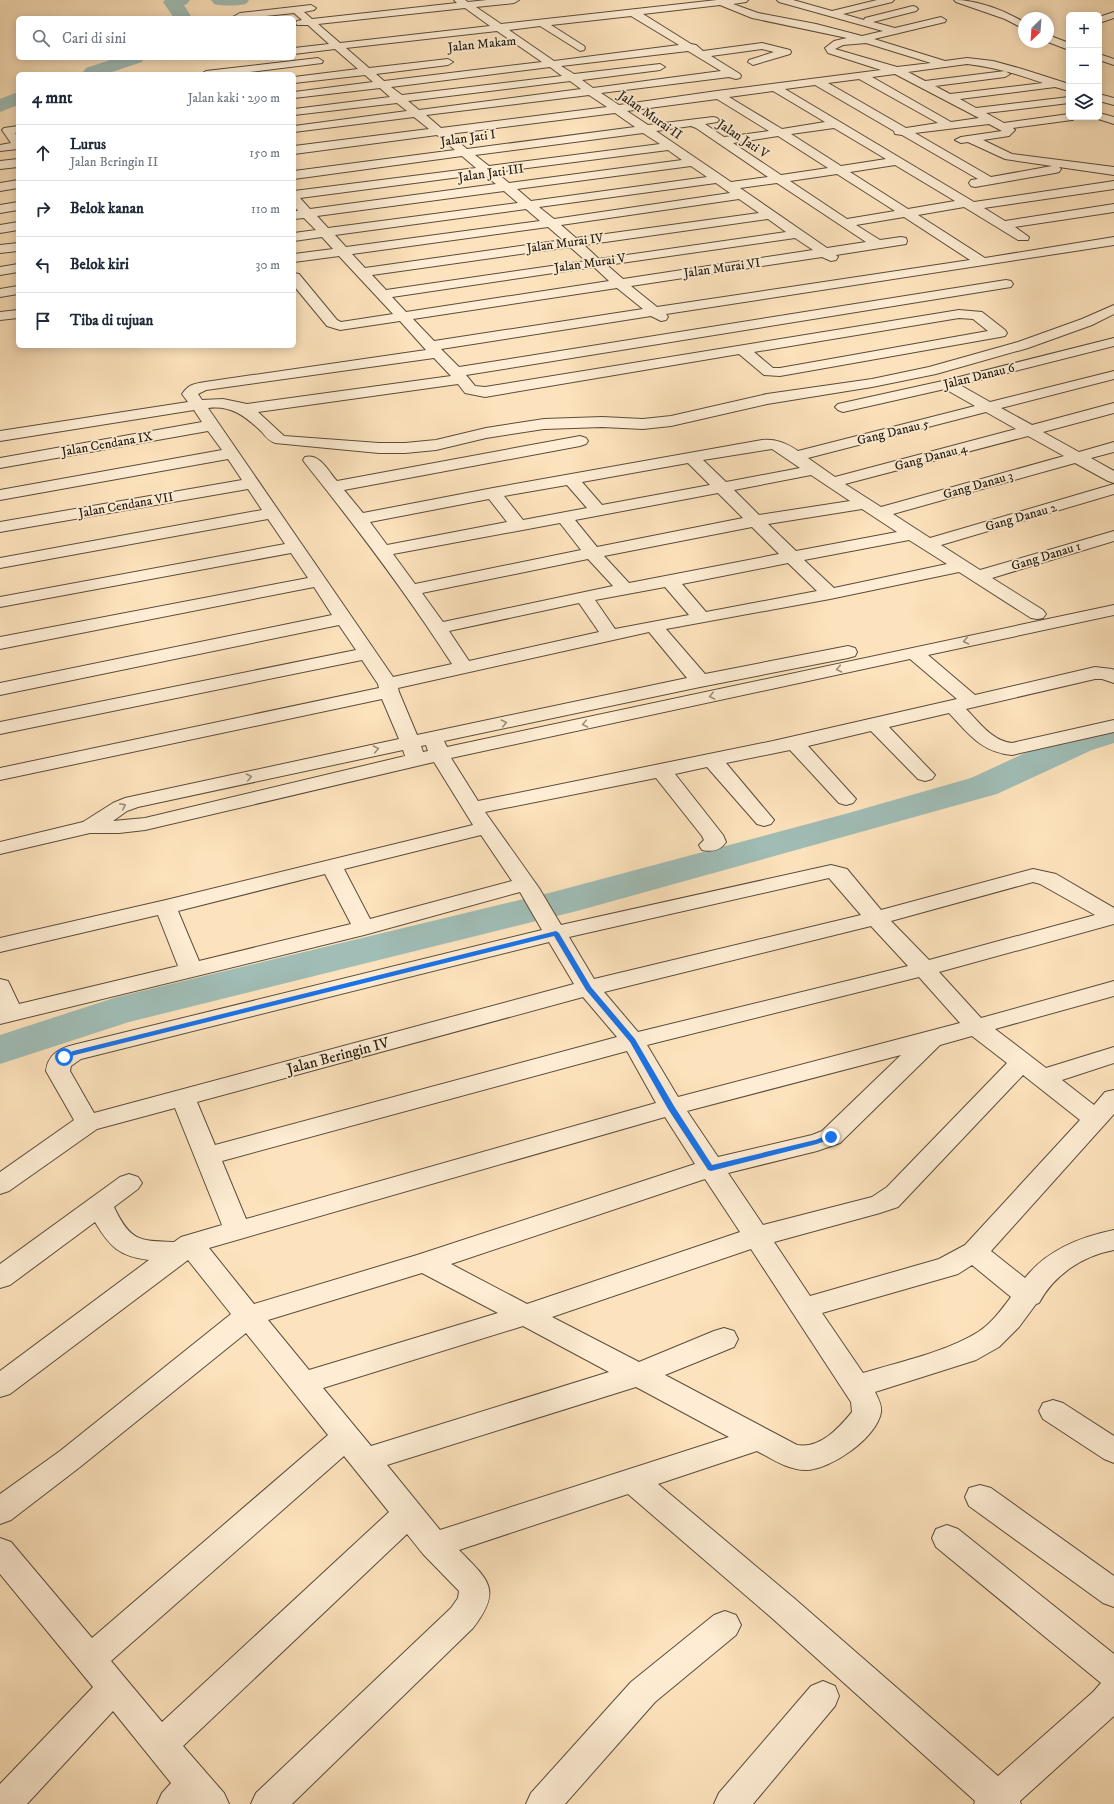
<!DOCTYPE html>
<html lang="id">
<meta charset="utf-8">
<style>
:root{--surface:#fff;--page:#f6f6f7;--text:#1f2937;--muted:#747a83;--line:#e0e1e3}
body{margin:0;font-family:"IM FELL DW Pica",serif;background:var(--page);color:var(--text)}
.controls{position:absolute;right:12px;top:12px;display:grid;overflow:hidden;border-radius:6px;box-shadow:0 2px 10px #0003}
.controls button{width:36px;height:36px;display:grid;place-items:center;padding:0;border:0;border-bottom:1px solid var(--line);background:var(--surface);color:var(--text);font:20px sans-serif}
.compass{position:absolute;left:1018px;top:12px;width:36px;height:36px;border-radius:50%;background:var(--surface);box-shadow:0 2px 10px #0003;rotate:205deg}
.stop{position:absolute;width:12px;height:12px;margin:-9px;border:3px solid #1a73e8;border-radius:50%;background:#fff}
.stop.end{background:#1a73e8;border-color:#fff;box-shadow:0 1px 4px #0008}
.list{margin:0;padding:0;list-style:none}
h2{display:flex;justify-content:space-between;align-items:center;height:52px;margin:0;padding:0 16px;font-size:17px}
h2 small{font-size:13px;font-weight:400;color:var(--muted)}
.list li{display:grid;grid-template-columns:26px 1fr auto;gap:12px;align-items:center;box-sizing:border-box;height:56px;padding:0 16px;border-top:1px solid var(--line)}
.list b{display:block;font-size:15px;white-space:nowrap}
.list p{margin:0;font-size:13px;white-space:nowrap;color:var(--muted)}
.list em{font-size:13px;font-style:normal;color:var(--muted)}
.icon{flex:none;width:22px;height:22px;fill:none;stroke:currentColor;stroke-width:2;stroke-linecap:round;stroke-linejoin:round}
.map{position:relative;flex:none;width:1114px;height:1804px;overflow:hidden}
.search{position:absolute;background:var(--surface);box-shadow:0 2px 10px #0003;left:16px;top:16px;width:280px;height:44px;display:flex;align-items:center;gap:10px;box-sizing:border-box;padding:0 14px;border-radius:6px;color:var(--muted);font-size:15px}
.panel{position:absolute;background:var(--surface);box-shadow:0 2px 10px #0003;left:16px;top:72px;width:280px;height:276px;border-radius:6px}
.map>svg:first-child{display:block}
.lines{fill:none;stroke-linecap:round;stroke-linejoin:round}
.river{fill:#a0bdb6;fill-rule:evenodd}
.minor-casing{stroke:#5a4d3b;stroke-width:2}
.minor{fill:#feedd4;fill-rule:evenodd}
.oneway{stroke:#9b8e7c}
.route{fill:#1a73e8}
.labels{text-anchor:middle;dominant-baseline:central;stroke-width:3.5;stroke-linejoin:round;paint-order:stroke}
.far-street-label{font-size:13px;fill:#231b10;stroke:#feedd4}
.street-label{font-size:15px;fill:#231b10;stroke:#feedd4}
</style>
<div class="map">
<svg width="1114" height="1804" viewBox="0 0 1114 1804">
<rect width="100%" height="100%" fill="#fde3bd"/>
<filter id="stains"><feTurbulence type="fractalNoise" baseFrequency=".005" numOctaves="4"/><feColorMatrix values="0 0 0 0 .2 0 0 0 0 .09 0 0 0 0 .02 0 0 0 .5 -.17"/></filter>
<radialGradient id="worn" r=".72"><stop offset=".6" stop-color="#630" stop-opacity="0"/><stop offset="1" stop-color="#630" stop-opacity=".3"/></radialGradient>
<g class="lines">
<g class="river">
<path d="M 165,0 L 190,0 L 187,4 L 184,5 L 192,18 L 174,18 L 163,2 Z"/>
<path d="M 211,0 L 249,0 L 246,4 C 236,6 224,6 214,4 Z"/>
<path d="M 116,58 L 144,58 L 142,62 L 106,74 L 85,74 L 83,72 L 86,68 Z"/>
<path d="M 18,92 L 18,105 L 0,112 L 0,99 Z"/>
<path d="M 1114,720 L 1114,743 L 1092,750 L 997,794 L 577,911 L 129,1022 L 0,1064 L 0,1035 L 117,997 L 553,892 L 845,814 L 971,778 L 1066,734 Z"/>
</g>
<g class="minor-casing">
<g id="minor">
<path d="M 454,0 L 465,0 L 468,2 L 487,0 L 519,0 L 514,3 L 476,7 L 501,24 L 717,0 L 748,0 L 746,2 L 733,4 L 758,13 L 816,24 L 862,36 L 883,31 L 779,2 L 777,0 L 793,0 L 832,11 L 877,0 L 894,0 L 892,2 L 843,14 L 864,20 L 865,18 L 913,6 L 916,7 L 918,9 L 916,11 L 873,22 L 895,28 L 941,17 L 946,20 L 945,22 L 874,39 L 945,61 L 967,58 L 993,61 L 1022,69 L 1069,84 L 1069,91 L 1055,87 L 960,99 L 976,108 L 1069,97 L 1069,103 L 986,113 L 1004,123 L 1069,114 L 1069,117 L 1078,117 L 1072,120 L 1013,128 L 1015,130 L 1009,136 L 983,140 L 1012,154 L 1114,167 L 1114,175 L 1059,167 L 1061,169 L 1059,172 L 1055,173 L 975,187 L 971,186 L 969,183 L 971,180 L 978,179 L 902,135 L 895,134 L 894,131 L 815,85 L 785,89 L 974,202 L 1114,181 L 1114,189 L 984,208 L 1005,221 L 1114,204 L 1114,212 L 1015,227 L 1029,237 L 1028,240 L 1018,240 L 964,207 L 918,215 L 985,258 L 1114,237 L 1114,245 L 666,314 L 668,317 L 666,320 L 661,321 L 651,316 L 441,349 L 459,367 L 1006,280 L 1011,281 L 1013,284 L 1011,287 L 466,375 L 475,386 L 485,387 L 959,310 L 982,312 L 1005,330 L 1007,333 L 1005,336 L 1000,337 L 780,376 L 764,375 L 739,354 L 485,397 L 465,393 L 458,384 L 258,412 L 284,436 L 379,443 L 405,443 L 436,440 L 486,428 L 544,419 L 602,417 L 643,419 L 671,416 L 767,394 L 872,379 L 929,367 L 1018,342 L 1082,319 L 1114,305 L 1114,314 L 1092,325 L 1028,348 L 936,374 L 872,387 L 767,404 L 671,426 L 643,429 L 602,427 L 544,429 L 486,438 L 436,450 L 405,453 L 379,453 L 275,443 C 269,441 265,436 261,431 C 245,416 231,405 208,408 L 393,677 L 452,664 C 407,594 357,528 305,463 L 303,460 L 305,457 C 320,453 328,471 337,481 L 580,436 L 586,438 L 588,441 L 586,444 L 580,446 L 344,490 L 363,513 L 493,488 L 762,440 C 777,439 786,443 798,451 L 975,406 L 945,389 L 843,412 L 838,410 L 835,407 L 838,404 L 947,380 L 1114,338 L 1114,346 L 960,385 L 990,402 L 1114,371 L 1114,379 L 1001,408 L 1032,425 L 1114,403 L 1114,413 L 1043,432 L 1079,452 L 1114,442 L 1114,452 L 1091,458 L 1114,471 L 1114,483 L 1108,481 L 1075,463 L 893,514 L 930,538 L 1114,484 L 1114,494 L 941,545 L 980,570 L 1114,531 L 1114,541 L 992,578 L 1043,610 L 1046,614 L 1043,618 L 1037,619 L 1031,618 L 959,572 L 830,599 L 666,629 L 705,674 L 848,646 L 855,648 L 857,652 L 855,656 L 848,658 L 700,687 L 444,741 L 447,747 L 1114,605 L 1114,615 L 928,655 L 975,695 L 1095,667 L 1112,669 L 1114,670 L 1114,683 L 1102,679 L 1095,679 L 966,709 C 979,722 992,741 1012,743 L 1114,720 L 1114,732 L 1012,755 C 981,752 969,734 949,713 L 889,727 L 935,775 L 932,779 L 925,781 L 918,779 L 871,731 L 808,746 L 856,799 L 853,803 L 846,805 L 839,803 L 790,750 L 726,763 L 774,820 L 771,824 L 764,826 L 757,824 L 707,767 L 675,774 L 723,835 L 726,842 C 720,851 712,852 702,850 L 699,845 L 704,840 L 702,836 L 656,778 L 485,812 L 539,888 L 561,925 L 831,865 L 847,869 L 881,910 L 1033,869 L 1056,874 L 1114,908 L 1114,924 L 939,972 L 981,1018 L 1114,981 L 1114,996 L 995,1029 L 1046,1068 L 1114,1047 L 1114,1063 L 1062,1080 L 1094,1105 L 1105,1092 L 1114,1090 L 1114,1114 L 991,1251 L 1025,1278 C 1047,1250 1080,1237 1114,1230 L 1114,1250 C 1082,1256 1054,1275 1039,1303 L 1036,1304 L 1019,1327 L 999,1347 L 976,1360 L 875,1392 C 878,1398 882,1405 881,1412 C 877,1438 830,1470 806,1470 C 788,1470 772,1459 757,1451 L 658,1484 L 795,1599 L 998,1776 L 1093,1692 L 1101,1683 L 936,1547 L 932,1538 L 936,1529 L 947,1525 L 958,1529 L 1114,1654 L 1114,1716 L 1020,1801 L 1021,1804 L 974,1804 L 975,1801 L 773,1619 L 628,1494 L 459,1550 C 488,1580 503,1589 473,1628 L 292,1804 L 251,1804 L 256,1793 L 451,1608 L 458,1598 L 459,1591 L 423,1554 L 407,1534 L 183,1746 L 224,1793 L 229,1804 L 157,1804 L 162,1793 L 171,1783 L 113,1711 L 27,1804 L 0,1804 L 0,1784 L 93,1687 L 0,1574 L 0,1538 L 11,1542 L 92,1638 L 328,1435 L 246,1333 L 80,1467 L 11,1520 L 0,1524 L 0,1494 L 60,1451 L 231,1314 L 188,1260 L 10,1394 L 0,1397 L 0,1371 L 149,1260 C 119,1256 110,1247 95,1222 L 10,1285 L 0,1288 L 0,1264 L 120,1177 L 129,1174 L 138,1177 L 142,1183 L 138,1189 L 114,1207 C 130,1241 139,1241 174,1242 L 181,1237 L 222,1225 L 175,1108 L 97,1129 L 9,1191 L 0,1194 L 0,1172 L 74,1120 L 46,1071 C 48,1055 58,1049 73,1045 L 542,930 L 520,892 L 364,935 L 0,1024 L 0,979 L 8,981 L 19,1004 L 178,966 L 158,915 L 0,952 L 0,938 L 166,900 L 473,825 L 434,762 L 145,830 L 119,833 L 90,833 L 0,854 L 0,842 L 83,822 L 113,803 L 125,798 L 399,739 L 382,699 L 0,780 L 0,768 L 379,688 L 378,684 L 362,660 L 0,734 L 0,722 L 356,650 L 339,625 L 0,695 L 0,683 L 332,615 L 314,587 L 0,649 L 0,637 L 308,578 L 291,553 L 0,607 L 0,597 L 285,544 L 268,519 L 0,568 L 0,558 L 262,510 L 248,489 L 0,532 L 0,522 L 242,480 L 228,459 L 0,500 L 0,490 L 222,450 L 208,431 L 0,468 L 0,458 L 202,422 L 194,410 L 0,441 L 0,431 L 188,402 L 182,394 C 189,384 194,384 205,382 L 426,350 L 400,321 L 340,330 L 327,326 L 294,286 L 294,273 L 299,274 L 337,320 L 341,322 L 393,314 L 339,256 L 294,262 L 294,254 L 333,249 L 322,237 L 294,241 L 294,233 L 316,230 L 304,218 L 294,219 L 294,211 L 298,211 L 294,206 L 294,191 L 476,168 L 462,156 L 294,179 L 294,171 L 455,150 L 437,135 L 294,154 L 294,146 L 429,129 L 414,117 L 294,132 L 294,126 L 407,111 L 397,103 L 294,115 L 294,109 L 390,97 L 380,88 L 294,98 L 294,92 L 373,82 L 365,75 L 294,83 L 294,77 L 358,69 L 335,49 L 294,54 L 294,48 L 329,44 L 308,25 L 297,25 L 296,23 L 297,21 L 302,20 L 294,13 L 248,18 L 231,18 L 240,13 L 311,5 L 316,8 L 314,10 L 304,12 L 312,19 L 457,3 ZM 720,5 L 752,18 L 847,38 L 834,41 L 825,48 L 828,53 L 881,70 L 717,91 L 619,105 L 601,93 L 729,77 L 736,79 L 740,78 L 741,76 L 740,74 L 711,56 L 762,49 L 774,52 L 749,60 L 748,62 L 753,65 L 790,54 L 791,52 L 790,50 L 762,43 L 703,51 L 696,45 L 691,44 L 643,14 ZM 465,8 L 490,26 L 340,43 L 318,24 ZM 631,16 L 679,45 L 554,61 L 509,30 L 540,26 L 580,51 L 584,50 L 585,48 L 584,46 L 551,25 ZM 497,31 L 542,62 L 384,81 L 376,74 L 448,65 L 453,62 L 448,59 L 369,68 L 346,48 ZM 866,43 L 931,63 L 897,67 L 835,49 L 843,45 ZM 688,51 L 721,71 L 593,88 L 582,80 L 660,70 L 665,67 L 660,64 L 574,74 L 561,66 ZM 967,64 C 993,67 1018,74 1043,83 L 950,94 L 935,86 L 1005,77 L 1010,74 L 1005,71 L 925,81 L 908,72 ZM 550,67 L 562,76 L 402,95 L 391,87 ZM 895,74 L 979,118 L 951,122 L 872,77 ZM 859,79 L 938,123 L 906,128 L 828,83 ZM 570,81 L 581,89 L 419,110 L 408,101 ZM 773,91 L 825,122 L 782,129 L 729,97 ZM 589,95 L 607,107 L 441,128 L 426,115 ZM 717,99 L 769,131 L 724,137 L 705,124 L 717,122 L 719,120 L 717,118 L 713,117 L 648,125 L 627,111 ZM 615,113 L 635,127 L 467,149 L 449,134 ZM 989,124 L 1002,131 L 961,137 L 955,140 L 961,143 L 968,142 L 1005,159 L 1052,166 L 991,177 L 915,133 ZM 691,126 L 696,128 L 768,177 L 731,182 L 656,131 ZM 834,128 L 886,159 L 841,166 L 791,134 ZM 643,133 L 660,144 L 489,166 L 475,155 ZM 778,136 L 828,168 L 781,175 L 733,143 ZM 668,150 L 682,160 L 509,183 L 496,172 ZM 895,165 L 955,201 L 908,209 L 850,172 ZM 691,166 L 707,177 L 531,201 L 517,189 ZM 483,174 L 496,184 L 310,209 L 300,198 ZM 837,174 L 895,211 L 847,219 L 790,181 ZM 716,183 L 730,193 L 554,219 L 539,207 ZM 777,183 L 866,242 L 827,248 L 740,188 ZM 504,191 L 518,203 L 328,228 L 317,216 ZM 739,199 L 759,213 L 576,238 L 561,225 ZM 526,209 L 540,221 L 346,247 L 335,235 ZM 904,217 L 970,260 L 657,307 L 631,286 L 822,257 L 831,261 L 836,260 L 838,257 L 836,255 L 906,244 L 907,241 L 906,238 L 901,237 L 880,240 L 856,225 ZM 768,219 L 786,232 L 599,259 L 584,245 ZM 548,227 L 563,240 L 365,268 L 352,254 ZM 795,238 L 813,250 L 623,279 L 607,265 ZM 570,247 L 586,261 L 386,290 L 372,275 ZM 594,267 L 609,281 L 406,312 L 392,297 ZM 617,288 L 643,309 L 434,341 L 413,319 ZM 959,318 L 973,319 L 988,331 L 780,368 L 773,368 L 754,352 ZM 434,358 L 451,376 L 247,404 L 223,399 L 202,400 L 198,394 L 206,390 ZM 986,412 L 1016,429 L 835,477 L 808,458 ZM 1028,436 L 1064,456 L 881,507 L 845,484 ZM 772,449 L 800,468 L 726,482 L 703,460 ZM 688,463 L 710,485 L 602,505 L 582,482 ZM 811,475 L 850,501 L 759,515 L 734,490 ZM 567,485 L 587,508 L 523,520 L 504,496 ZM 718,493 L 743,518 L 597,547 L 575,520 ZM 489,499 L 507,522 L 387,545 L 370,522 ZM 862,509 L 897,532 L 796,551 L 768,524 ZM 560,523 L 581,550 L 415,584 L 393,554 ZM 752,527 L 779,554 L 629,583 L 604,556 ZM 909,540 L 947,564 L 834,588 L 804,560 ZM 588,559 L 613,586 L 443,622 L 422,593 ZM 788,563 L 817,591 L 706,612 L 682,584 ZM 665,587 L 689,615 L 615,629 L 595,600 ZM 579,603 L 599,632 L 469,661 L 449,631 ZM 649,632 L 687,678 L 417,735 L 399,692 L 398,688 ZM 910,659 L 957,699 L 773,741 L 478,801 L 451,758 ZM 426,745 L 428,751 L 423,752 L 421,746 ZM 403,750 L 405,756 L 145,818 L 113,821 L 127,811 L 138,807 ZM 481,835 L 512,881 L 370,919 L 344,869 ZM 325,874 L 351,924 L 199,961 L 178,911 ZM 829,878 L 861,915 L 594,979 L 569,937 ZM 1033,882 L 1040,884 L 1095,915 L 929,960 L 891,921 ZM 871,926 L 908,966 L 638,1032 L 604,992 ZM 549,942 L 574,984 L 94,1113 L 70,1071 L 71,1066 L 81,1059 ZM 919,977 L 960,1023 L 678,1097 L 647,1045 ZM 583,997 L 617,1037 L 215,1145 L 197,1102 ZM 972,1036 L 1007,1063 L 887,1187 L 872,1197 L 763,1225 L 728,1173 L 817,1151 L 840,1143 L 940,1045 ZM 627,1051 L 656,1103 L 246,1219 L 222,1161 ZM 901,1055 L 822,1131 L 812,1135 L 718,1157 L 687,1111 ZM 1023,1075 L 1080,1120 L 965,1245 L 939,1259 L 810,1296 L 774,1242 L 880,1213 L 898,1207 ZM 665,1117 L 695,1164 L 417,1255 L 254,1304 L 209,1248 ZM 705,1179 L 740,1232 L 527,1304 L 451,1264 ZM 751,1249 L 851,1402 L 852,1412 C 839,1428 820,1449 797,1445 L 665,1375 L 734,1347 L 738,1339 L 734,1331 L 724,1328 L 714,1331 L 639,1362 L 552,1317 ZM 972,1265 L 1011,1297 C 1002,1309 991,1324 978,1332 C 946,1352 899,1362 863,1373 L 822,1313 L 958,1274 ZM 422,1273 L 498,1313 L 309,1370 L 268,1320 ZM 523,1326 L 609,1372 L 371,1446 L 323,1388 ZM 636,1387 L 729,1437 L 440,1530 L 387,1465 ZM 344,1456 L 389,1512 L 162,1722 L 111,1661 Z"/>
<path d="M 954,0 C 978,0 1003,10 1024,22 L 1024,29 L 1005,19 L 956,2 Z"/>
<path d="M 1114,12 L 1114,18 L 1099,23 L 1099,17 Z"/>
<path d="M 1048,35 L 1069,43 L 1069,50 L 1048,42 Z"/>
<path d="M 1099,54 L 1114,59 L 1114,65 L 1099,60 Z"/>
<path d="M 318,58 L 323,61 L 322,63 L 233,74 L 201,74 L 206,71 Z"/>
<path d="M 1099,94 L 1114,98 L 1114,105 L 1099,101 Z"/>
<path d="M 1099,113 L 1114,117 L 1114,124 L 1095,118 L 1094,117 L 1099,117 Z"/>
<path d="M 18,126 L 18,132 L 15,133 L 18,137 L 18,149 L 0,151 L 0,145 L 11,143 L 2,130 L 4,128 Z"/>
<path d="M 18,159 L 18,167 L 0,169 L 0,161 Z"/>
<path d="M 18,180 L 18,188 L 0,191 L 0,183 Z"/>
<path d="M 18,202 L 18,210 L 0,213 L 0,205 Z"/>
<path d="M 18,222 L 18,230 L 0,233 L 0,225 Z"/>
<path d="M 18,243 L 18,251 L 0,253 L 0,245 Z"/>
<path d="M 18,264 L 18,272 L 0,275 L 0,267 Z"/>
<path d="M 18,286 L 18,294 L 0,297 L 0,289 Z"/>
<path d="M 18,310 L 18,318 L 0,320 L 0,312 Z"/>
<path d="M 1053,1400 L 1063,1403 L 1114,1436 L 1114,1463 L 1104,1459 L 1043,1419 L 1039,1411 L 1043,1403 Z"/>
<path d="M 980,1485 L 991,1488 L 1114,1576 L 1114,1607 L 1103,1603 L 969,1506 L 965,1497 L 969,1488 Z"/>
<path d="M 725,1611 L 736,1615 L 741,1625 L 736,1635 L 655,1702 L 565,1804 L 526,1804 L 531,1793 L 631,1682 L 714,1615 Z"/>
<path d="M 823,1681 L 835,1686 L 839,1696 L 835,1706 L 753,1804 L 714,1804 L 719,1793 L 811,1686 Z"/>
</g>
</g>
<use href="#minor" class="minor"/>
</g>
<defs><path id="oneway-chevron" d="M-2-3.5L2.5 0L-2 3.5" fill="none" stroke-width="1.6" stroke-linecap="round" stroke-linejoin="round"/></defs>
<g class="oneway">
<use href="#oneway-chevron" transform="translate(966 641) rotate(168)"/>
<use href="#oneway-chevron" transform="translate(839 669) rotate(168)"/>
<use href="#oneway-chevron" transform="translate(712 696) rotate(168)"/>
<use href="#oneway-chevron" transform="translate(504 723) rotate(-12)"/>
<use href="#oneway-chevron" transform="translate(585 724) rotate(168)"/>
<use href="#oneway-chevron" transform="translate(376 749) rotate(-12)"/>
<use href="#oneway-chevron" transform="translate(249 777) rotate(-12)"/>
<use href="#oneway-chevron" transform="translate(123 806) rotate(-26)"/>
</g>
<path class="route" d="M 556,931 L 559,933 L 591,987 L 635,1039 L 674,1106 L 712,1165 L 815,1140 L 831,1134 L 834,1137 L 833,1138 L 817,1144 L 711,1171 L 708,1170 L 668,1109 L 630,1042 L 586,990 L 554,936 L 75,1055 L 64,1059 L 60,1057 L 73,1051 Z"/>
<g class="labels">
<g class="far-street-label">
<text transform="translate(482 44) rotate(-6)">Jalan Makam</text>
<text transform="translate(650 115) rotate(35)">Jalan Murai II</text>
<text transform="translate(468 138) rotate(-8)">Jalan Jati I</text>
<text transform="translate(743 139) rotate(34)">Jalan Jati V</text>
<text transform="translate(491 173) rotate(-8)">Jalan Jati III</text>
<text transform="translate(565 243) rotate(-8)">Jalan Murai IV</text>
<text transform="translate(590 263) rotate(-8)">Jalan Murai V</text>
<text transform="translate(722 268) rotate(-8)">Jalan Murai VI</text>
<text transform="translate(979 376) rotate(-14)">Jalan Danau 6</text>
<text transform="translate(893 432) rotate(-14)">Gang Danau 5</text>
<text transform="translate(107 444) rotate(-10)">Jalan Cendana IX</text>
<text transform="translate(931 457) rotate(-15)">Gang Danau 4</text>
<text transform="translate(978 485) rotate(-16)">Gang Danau 3</text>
<text transform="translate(126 505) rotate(-10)">Jalan Cendana VII</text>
<text transform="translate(1021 517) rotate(-16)">Gang Danau 2</text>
<text transform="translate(1046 556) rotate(-17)">Gang Danau 1</text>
</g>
<g class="street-label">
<text transform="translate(338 1056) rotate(-15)">Jalan Beringin IV</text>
</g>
</g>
<rect width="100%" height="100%" filter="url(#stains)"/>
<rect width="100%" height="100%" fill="url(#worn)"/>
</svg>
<div class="controls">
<button>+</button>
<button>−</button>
<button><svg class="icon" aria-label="layers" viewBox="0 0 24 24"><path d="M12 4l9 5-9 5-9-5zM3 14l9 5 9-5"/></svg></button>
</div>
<svg class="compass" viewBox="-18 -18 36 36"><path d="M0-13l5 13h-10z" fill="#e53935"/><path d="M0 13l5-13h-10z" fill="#747a83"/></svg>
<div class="stop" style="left:64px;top:1057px"></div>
<div class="stop end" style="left:831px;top:1137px"></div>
<div class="search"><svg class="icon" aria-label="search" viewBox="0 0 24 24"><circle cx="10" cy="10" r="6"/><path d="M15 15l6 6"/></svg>Cari di sini</div>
<section class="panel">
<h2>4 mnt<small>Jalan kaki · 290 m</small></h2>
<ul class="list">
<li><svg class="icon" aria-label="ahead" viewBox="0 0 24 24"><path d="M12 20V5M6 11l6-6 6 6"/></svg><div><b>Lurus</b><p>Jalan Beringin II</p></div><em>150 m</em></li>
<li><svg class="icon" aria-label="right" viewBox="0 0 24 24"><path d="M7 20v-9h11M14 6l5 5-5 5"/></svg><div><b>Belok kanan</b></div><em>110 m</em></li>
<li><svg class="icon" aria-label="left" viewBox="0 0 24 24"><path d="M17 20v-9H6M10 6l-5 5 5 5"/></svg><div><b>Belok kiri</b></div><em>30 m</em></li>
<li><svg class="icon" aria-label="arrive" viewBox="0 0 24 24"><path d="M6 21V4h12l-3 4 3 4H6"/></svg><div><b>Tiba di tujuan</b></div></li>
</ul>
</section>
</div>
